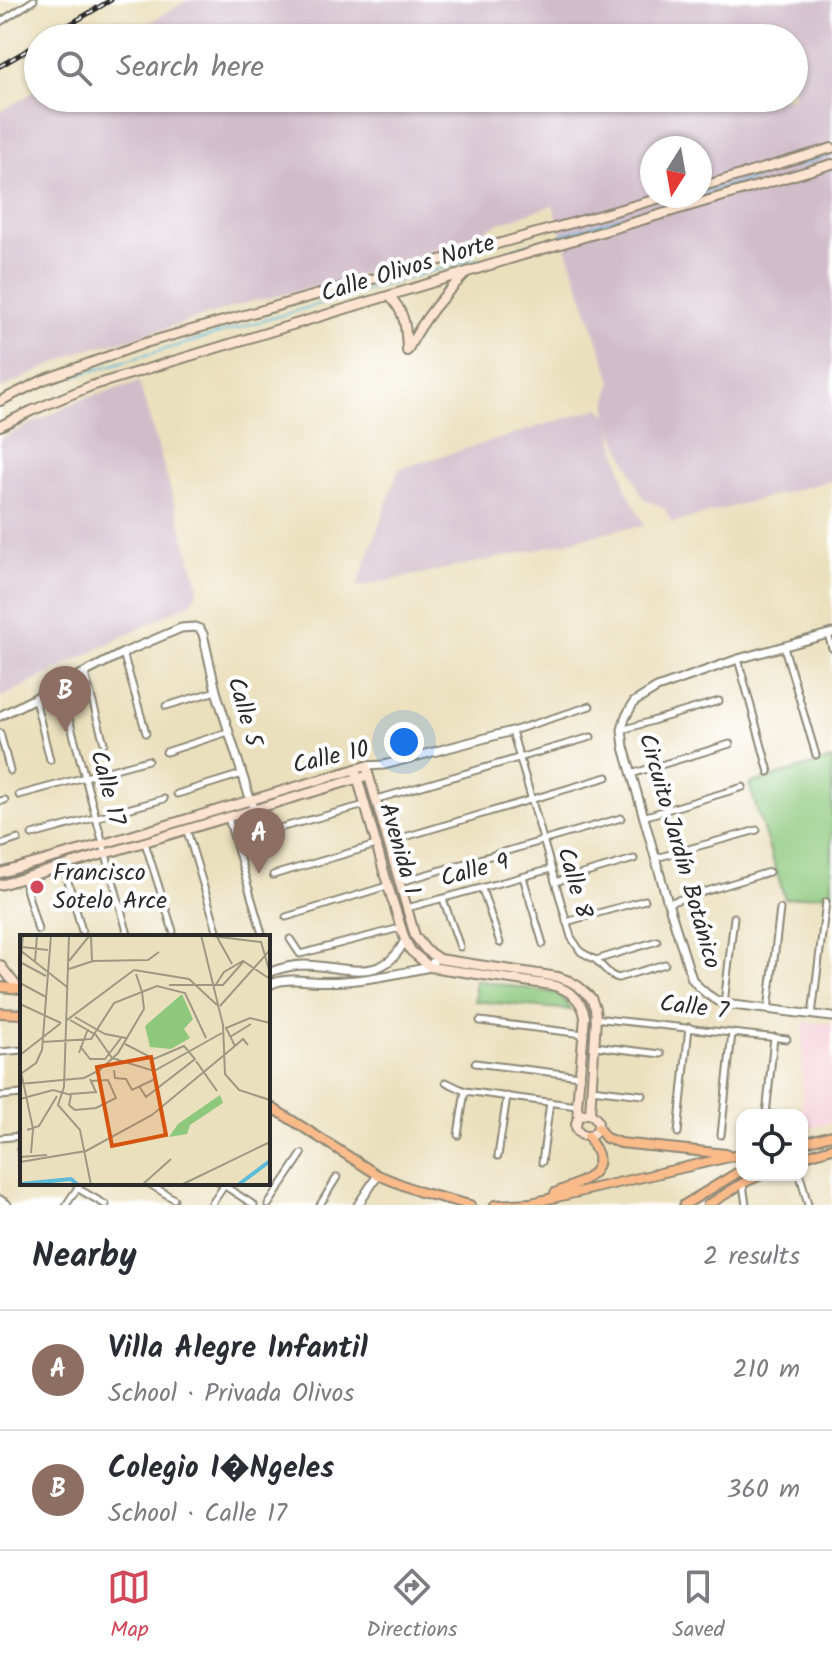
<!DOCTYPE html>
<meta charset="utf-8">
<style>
:root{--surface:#fff;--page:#f7f7f7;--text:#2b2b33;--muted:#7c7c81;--line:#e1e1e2;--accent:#d1495b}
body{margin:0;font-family:Kalam,sans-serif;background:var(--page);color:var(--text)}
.controls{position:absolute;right:24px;bottom:24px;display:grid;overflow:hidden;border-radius:16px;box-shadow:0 2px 6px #0004}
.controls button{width:72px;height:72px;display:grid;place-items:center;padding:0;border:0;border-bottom:2px solid var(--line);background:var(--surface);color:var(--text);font:40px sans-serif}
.compass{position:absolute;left:640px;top:136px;width:72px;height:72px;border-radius:50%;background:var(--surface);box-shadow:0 2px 6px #0004;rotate:191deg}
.you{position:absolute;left:404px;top:742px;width:28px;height:28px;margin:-20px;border:6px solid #fff;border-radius:50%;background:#1a73e8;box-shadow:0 0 0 12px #1a73e833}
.badge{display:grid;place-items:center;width:52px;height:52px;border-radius:50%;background:var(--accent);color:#fff;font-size:26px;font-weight:700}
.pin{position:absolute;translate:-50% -66px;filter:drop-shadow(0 2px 4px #0008)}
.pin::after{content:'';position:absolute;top:42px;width:28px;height:24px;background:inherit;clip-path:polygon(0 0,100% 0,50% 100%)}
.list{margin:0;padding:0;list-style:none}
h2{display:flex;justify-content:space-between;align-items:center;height:104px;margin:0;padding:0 32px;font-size:34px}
h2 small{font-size:26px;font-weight:400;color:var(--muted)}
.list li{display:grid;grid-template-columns:52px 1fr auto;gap:24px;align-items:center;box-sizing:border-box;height:120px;padding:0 32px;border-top:2px solid var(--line)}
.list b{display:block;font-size:30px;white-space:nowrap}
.list p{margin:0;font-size:26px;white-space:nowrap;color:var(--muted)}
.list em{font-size:26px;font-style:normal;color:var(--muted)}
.icon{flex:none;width:44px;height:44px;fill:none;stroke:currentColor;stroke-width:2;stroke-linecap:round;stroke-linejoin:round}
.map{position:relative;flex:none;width:832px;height:1205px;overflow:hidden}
.search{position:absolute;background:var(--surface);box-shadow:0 2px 6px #0004;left:24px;right:24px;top:24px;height:88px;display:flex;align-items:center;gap:20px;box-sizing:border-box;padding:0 28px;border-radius:44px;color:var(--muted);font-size:30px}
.sheet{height:344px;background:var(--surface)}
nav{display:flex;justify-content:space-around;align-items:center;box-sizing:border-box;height:112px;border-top:2px solid var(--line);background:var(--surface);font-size:22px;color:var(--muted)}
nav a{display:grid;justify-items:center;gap:4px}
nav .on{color:var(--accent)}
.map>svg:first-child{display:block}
.built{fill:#f6cfd8}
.industrial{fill:#d1bdca;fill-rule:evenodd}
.green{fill:#8dc87d;stroke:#5c7a54;stroke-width:2}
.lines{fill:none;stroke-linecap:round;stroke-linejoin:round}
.stream{stroke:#5bbbd9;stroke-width:2}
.minor-casing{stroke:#8b8674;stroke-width:9}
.tertiary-casing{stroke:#8b8674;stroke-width:11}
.secondary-casing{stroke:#8b8674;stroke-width:12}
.primary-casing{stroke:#8b8674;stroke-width:12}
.minor{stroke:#fff;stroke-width:5}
.tertiary{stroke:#fff;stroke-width:7}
.secondary{stroke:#fde4d1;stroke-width:8}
.primary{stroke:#fabb8b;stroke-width:8}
.rail-casing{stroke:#2b2b2b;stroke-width:5}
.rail{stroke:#fff;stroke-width:2;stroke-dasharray:6;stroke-linecap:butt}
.poi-dot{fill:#d1495b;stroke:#fff;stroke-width:3}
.labels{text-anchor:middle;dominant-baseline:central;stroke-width:8;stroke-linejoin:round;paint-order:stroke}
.street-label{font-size:24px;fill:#2b2b2b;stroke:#fff}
.poi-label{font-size:24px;fill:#2b2b2b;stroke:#fff;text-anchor:start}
.inset-river{fill:none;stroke:#5bbbd9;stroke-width:4}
.inset-road{fill:none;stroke:#9e9883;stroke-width:2}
.view{fill:#d5540f;fill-opacity:0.15;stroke:#d5540f;stroke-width:4}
.inset-edge{fill:none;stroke:#2b2b2b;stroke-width:4}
</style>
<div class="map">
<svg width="832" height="1205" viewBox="0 0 832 1205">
<rect width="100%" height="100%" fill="#fff"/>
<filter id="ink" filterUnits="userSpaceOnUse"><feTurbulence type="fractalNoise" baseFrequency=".0125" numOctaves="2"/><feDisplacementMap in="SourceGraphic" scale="16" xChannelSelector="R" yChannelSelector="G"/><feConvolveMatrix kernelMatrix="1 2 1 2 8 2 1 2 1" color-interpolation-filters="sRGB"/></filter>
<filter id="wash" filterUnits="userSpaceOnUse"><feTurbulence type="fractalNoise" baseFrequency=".006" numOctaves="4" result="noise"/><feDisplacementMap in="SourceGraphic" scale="32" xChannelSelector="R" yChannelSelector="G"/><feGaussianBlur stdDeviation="1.8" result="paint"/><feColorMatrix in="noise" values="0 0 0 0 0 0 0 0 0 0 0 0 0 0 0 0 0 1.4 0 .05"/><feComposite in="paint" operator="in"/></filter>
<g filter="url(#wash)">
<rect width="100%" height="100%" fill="#ebe0bd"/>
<path class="built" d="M 803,1022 L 832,1024 L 832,1122 L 802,1130 Z"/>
<g class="industrial">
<path d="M 188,0 L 832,0 L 832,480 L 672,523 L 665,509 L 643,498 L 610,424 L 626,489 L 645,526 L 620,529 L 522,553 L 357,587 L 399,469 L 600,408 L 607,416 L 608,398 L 612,381 L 569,256 L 553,205 L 500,223 L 463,240 L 342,281 L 246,303 L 131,339 L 84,350 L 0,389 L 0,112 L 38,89 L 38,98 L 794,98 L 794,38 L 124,38 ZM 652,148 L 700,148 L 700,196 L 652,196 Z"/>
<path d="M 139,382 L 199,587 L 192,602 L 0,698 L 0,439 L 83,399 Z"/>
</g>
<g class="green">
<path d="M 832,759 L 832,893 L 785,899 L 749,784 Z"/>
<path d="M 475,980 L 559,994 L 572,1010 L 475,1001 Z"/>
</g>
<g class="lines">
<g class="stream">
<path d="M 792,167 L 832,154"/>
<path d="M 700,194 L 762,176"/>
<path d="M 561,235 L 693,196"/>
<path d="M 513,249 L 540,241"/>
<path d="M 37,387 L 425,273 L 481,258"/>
</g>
</g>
</g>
<g filter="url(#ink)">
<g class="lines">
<g class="minor-casing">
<g id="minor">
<path d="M 0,22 L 34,0"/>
<path d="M 828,634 L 832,648"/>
<path d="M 784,647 L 816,755"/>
<path d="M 123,653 L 146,733"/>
<path d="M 738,659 L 769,772"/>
<path d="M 85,674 L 104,743"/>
<path d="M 60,686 L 128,935"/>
<path d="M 35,699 L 50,760"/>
<path d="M 166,706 L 216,691"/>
<path d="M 590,706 L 512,731 L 571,937 L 581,952 L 596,960 L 611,975 L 618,978 L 665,964"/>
<path d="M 622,730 L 719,701"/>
<path d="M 0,733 L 10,771"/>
<path d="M 166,752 L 228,732"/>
<path d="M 631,774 L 730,744"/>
<path d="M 177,794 L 242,774"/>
<path d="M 19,795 L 148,760"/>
<path d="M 377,799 L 591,737"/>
<path d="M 0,801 L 5,800"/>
<path d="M 643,817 L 743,787"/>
<path d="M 228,818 L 263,937"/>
<path d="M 187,831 L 219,937"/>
<path d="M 261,833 L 365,805"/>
<path d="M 32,835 L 164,799"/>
<path d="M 388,842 L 607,777"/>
<path d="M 145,843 L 173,931"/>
<path d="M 0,845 L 18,839"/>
<path d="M 656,858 L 757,830"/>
<path d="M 64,867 L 82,931"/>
<path d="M 273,875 L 376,845"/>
<path d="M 523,877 L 543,944"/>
<path d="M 23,878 L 38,930"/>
<path d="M 400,882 L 621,818"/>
<path d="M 555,882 L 634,859"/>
<path d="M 482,889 L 500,943"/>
<path d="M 443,899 L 460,947"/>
<path d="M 668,903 L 769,872"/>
<path d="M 407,908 L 551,869"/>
<path d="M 286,917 L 387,886"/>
<path d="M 566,922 L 645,900"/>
<path d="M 290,939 L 300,954 L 400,928"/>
<path d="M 596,960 L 657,941"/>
<path d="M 724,1004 L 734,917"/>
<path d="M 768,1010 L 780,909"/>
<path d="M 812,1015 L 826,902"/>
<path d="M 594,1018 L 787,1039"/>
<path d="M 480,1021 L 583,1034"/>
<path d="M 595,1046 L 661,1054"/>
<path d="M 0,1052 L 22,1050"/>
<path d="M 475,1063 L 580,1076"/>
<path d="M 446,1082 L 465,1091 L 577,1106"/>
<path d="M 591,1089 L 643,1095"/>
<path d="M 0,1096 L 22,1094"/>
<path d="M 766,1115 L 774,1037"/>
<path d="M 678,1133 L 689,1027"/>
<path d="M 458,1135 L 465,1091"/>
<path d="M 721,1135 L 732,1033"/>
<path d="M 20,1136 L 22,1170"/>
<path d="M 0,1138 L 21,1136"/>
<path d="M 498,1156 L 507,1096"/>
<path d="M 542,1162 L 550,1102"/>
<path d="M 800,1175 L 808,1205"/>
<path d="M 148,1183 L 174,1199"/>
<path d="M 220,1183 L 254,1205"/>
<path d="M 743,1184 L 746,1205"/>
<path d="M 77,1188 L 106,1205"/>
<path d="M 66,1205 L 81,1183"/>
<path d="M 211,1205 L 224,1186"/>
<path d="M 268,1205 L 302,1154"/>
<path d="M 320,1205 L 337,1177"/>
</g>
</g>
<g class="tertiary-casing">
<g id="tertiary">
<path d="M 832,633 L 738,659 L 657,688 L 634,702 L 625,718 L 622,730 L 624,747 L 668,903 L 692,979 C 701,991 710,998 724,1004 L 832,1017"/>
<path d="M 0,716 L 123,653 L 181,628 L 195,627 L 200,629 L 203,634 L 216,691 L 252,805"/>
<path d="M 366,766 L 384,765 L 512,731"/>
<path d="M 268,973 C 280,968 292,965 305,965 C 345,966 383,986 405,940"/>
<path d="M 268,986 C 280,978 297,980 311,981 C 352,984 391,975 430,967 L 436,957"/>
<path d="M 0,1200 L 7,1205"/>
<path d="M 358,1205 L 378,1175"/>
</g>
</g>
<g class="secondary-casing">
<g id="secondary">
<path d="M 700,187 L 832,148"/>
<path d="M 389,296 C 406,312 406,329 407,350"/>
<path d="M 407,351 C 424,318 441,298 467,272"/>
<path d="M 0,401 L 43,380 L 145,343 L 668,196"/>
<path d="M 0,426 L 31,411 L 91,386 L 523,255 L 832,164"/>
<path d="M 355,769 L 388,886 L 405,940 L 411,951 L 430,967 L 551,985 C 568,989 582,999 585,1017 L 577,1106 L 579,1117"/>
<path d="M 0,873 L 103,844 L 366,766 L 415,936 L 426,950 L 439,959 L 558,977 L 569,981 L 578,986 L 591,998 L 595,1008 L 596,1018 L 590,1114"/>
<path d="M 0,885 L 363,777"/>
<path d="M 0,965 L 18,988"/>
<circle cx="587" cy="1125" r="11"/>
</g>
</g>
<g class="primary-casing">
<g id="primary">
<path d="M 0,987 L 22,989"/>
<path d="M 0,1013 L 22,1014"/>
<path d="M 268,1105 L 378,1175 L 420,1192 L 470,1205"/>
<path d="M 598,1128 L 606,1138 L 620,1143 L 726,1154"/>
<path d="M 802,1143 L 832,1135"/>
<path d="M 802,1157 L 832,1148"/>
<path d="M 555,1193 C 570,1186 603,1178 598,1155 C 596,1149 591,1142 588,1136"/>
<path d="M 495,1205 L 531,1203 L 742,1154"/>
<path d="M 684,1205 L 742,1170"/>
<path d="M 708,1205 L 743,1183 L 761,1175"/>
</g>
</g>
<use href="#minor" class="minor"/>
<use href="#tertiary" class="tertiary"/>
<use href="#secondary" class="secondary"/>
<use href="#primary" class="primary"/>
<g class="rail-casing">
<g id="rail">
<path d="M 47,38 L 111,0"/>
<path d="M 0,66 L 38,44"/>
</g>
</g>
<use href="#rail" class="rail"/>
</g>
</g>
<circle class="poi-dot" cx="37" cy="887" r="8"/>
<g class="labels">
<g class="street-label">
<text transform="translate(408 269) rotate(-17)">Calle Olivos Norte</text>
<text transform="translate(244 712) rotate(74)">Calle 5</text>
<text transform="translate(331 758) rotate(-13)">Calle 10</text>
<text transform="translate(107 788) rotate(75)">Calle 17</text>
<text transform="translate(399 849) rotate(74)">Avenida 1</text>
<text transform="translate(679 851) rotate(74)">Circuito Jardín Botánico</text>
<text transform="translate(475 871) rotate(-15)">Calle 9</text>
<text transform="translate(574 883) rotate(74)">Calle 8</text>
<text transform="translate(694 1008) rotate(7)">Calle 7</text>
</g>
<g class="poi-label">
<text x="53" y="873">Francisco<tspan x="53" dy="28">Sotelo Arce</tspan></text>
</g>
</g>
<g transform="translate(20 935)">
<rect width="250" height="250" fill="#ebe0bd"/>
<path d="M 162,59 L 173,84 L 164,94 L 170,103 L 151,114 L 130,112 L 125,91 ZM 200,160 L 203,168 L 170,190 L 167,199 L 149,202 L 158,189 Z" fill="#8dc87d"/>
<path class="inset-river" d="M 0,249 L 51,244 L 58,250M 218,250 L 250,226"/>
<path class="inset-road" d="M 49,0 L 44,152 L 38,170 L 60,195 L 71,250M 181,0 L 203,90 L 205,139 L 219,155 L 250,165M 184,0 L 241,7 L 250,38M 71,1 L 72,26M 197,2 L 212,29M 2,12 L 28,15M 0,15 L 47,52M 49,26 L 70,0M 0,27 L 26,41M 15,27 L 17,0M 0,34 L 3,0M 49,34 L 73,26 L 128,25 L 139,17M 114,35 L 169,44 L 197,70M 0,48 L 26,62M 149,50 L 203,50 L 224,26M 195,51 L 204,37 L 223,26 L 250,44M 0,69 L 41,88M 200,71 L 250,15M 55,82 L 85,99 L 106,103M 47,85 L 114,35M 50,85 L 76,100 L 92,123M 210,102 L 231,89M 22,107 L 71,104 L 94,68 L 122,57 L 116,39M 105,109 L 134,124 L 164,111 L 175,124 L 126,162 L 119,151M 60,111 L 70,124 L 85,124 L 101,103M 215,111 L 223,104 L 228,110 L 223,104M 59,118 L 68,94M 0,120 L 41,88M 92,123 L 134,136 L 202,98M 176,126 L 197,156M 0,132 L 13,194 L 11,218M 94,135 L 95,143 L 106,144 L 112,155 L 137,143M 2,138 L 16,128 L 22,115 L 31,0M 0,149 L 64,143 L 80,135 L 98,118 L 124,74 L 122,57 L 137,51 L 165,58 L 186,103M 50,159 L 76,157 L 70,144M 51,160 L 49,170 L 55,175 L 76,173 L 96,163 L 88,145 L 71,146M 0,164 L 33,155 L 51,160M 7,195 L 19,191 L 37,161M 0,222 L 27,220M 0,227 L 66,216 L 132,180 L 215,111 L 206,93 L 230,83 L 250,88M 122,250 L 151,224M 161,250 L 250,207"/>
<path class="view" d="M 131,122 L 146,200 L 92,211 L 77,132 Z"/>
<rect width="250" height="250" class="inset-edge"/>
</g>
</svg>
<div class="controls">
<button><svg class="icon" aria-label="locate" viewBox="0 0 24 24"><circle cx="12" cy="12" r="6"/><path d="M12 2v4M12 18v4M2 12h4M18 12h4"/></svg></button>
</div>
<svg class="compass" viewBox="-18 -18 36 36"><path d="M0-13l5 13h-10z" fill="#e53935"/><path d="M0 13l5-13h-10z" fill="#7c7c81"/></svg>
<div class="you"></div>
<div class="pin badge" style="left:259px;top:874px;background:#8d6e63">A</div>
<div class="pin badge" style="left:65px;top:732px;background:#8d6e63">B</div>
<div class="search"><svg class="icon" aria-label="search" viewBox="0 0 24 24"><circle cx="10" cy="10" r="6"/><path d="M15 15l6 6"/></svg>Search here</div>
</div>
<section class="sheet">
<h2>Nearby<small>2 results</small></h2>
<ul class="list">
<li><span class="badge" style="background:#8d6e63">A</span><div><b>Villa Alegre Infantil</b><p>School · Privada Olivos</p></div><em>210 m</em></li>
<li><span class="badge" style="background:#8d6e63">B</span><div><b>Colegio I�Ngeles</b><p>School · Calle 17</p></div><em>360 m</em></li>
</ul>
</section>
<nav>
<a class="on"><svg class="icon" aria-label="map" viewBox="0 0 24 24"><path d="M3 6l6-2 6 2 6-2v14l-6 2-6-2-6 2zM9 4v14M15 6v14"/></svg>Map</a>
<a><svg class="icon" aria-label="directions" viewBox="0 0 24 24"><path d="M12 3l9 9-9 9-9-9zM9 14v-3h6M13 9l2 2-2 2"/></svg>Directions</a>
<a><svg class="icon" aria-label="saved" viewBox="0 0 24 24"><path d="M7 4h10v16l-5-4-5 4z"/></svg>Saved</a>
</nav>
